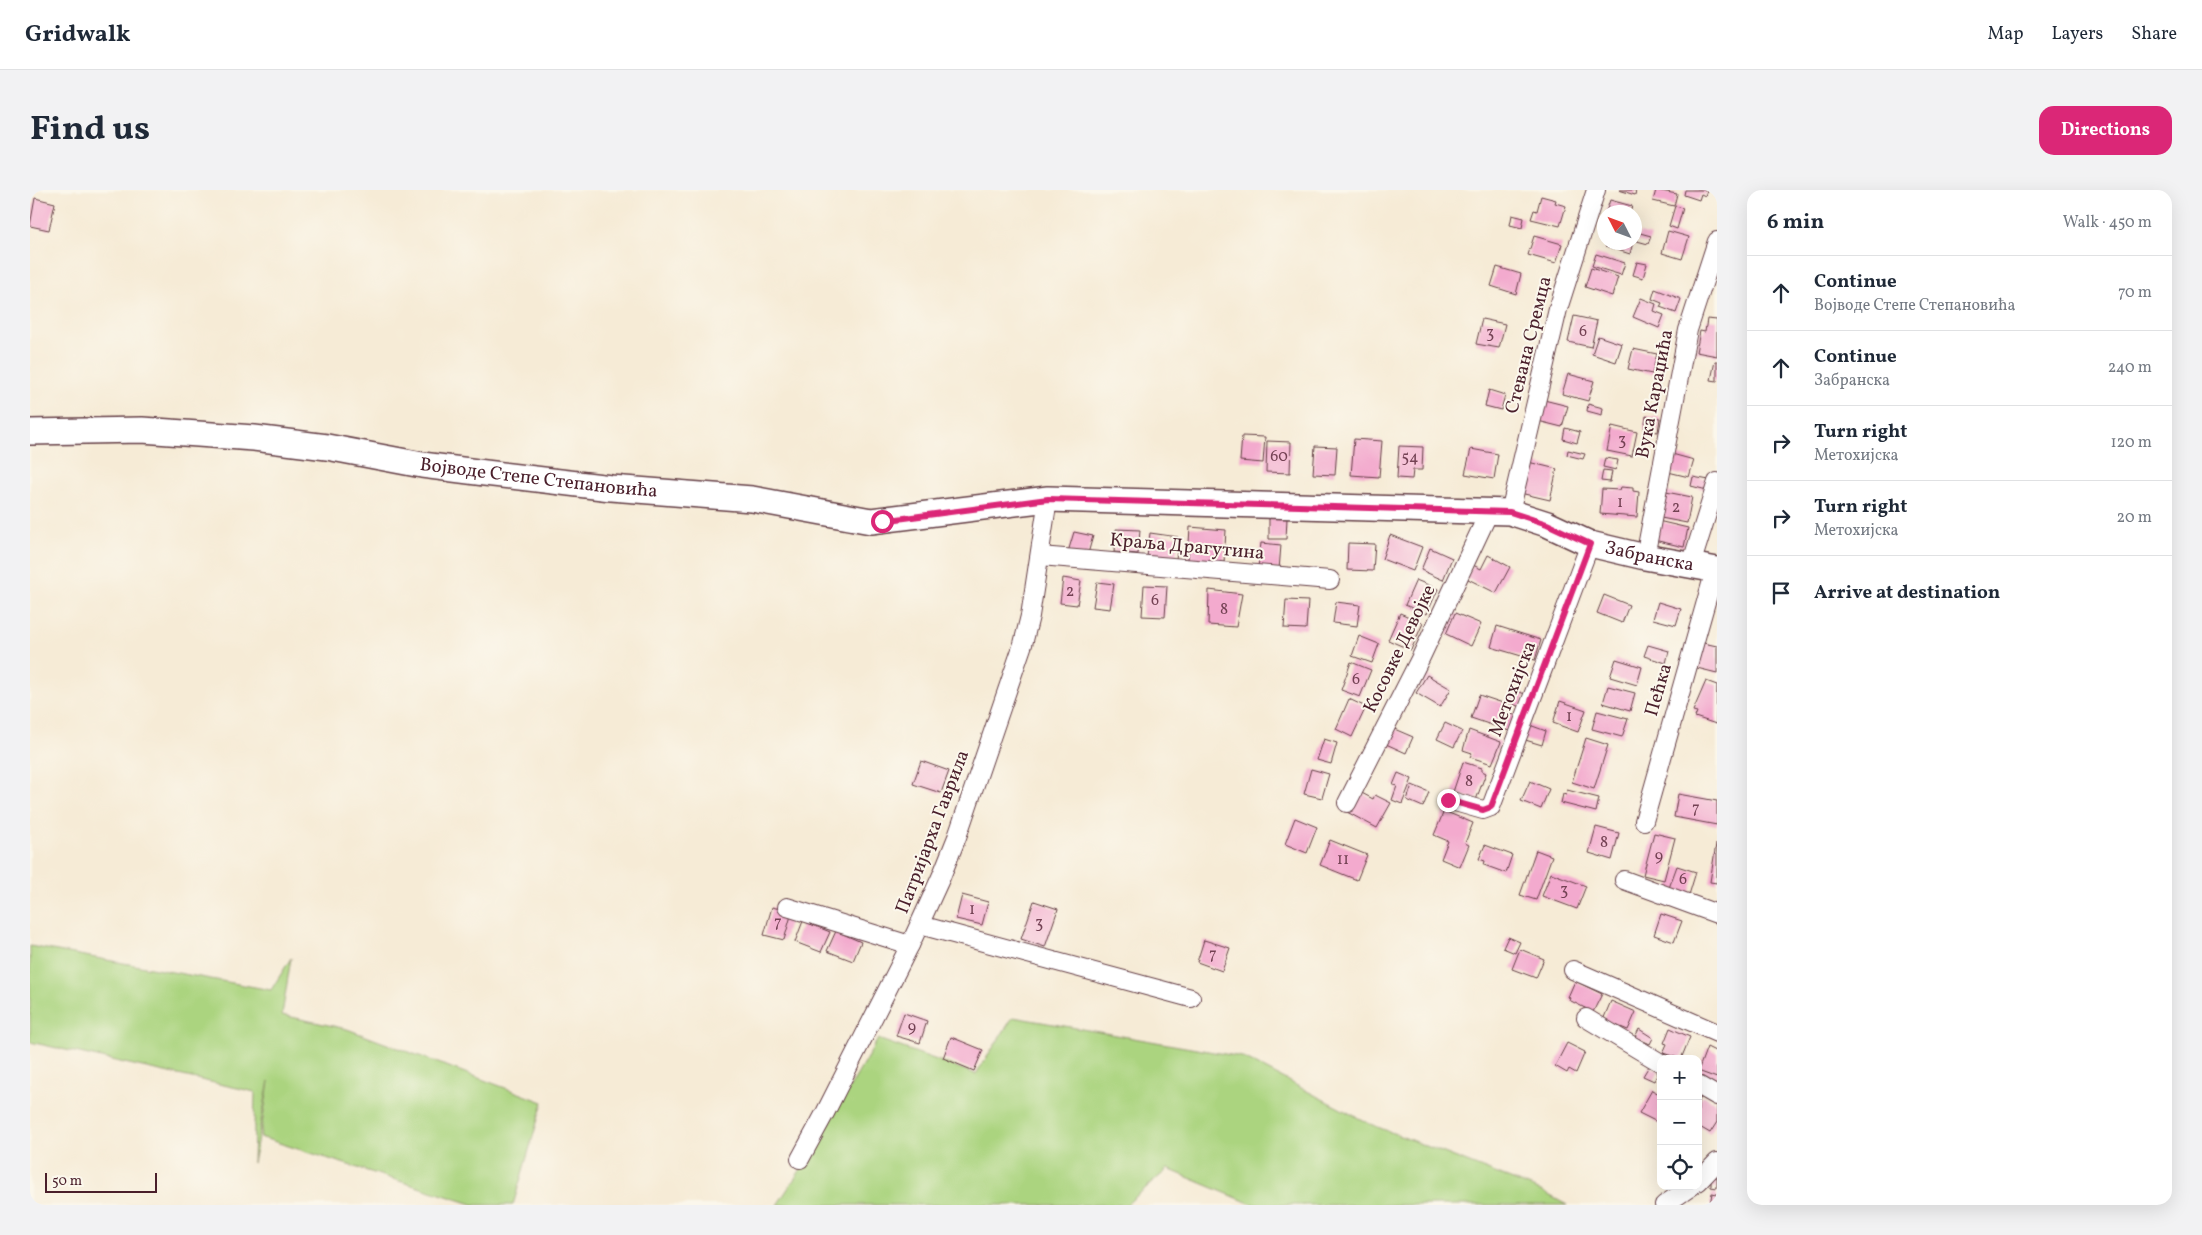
<!DOCTYPE html>
<meta charset="utf-8">
<style>
:root{--surface:#fff;--page:#f2f2f3;--text:#1f2937;--muted:#747a83;--line:#e0e1e3;--accent:#db2777}
body{margin:0;font-family:Vollkorn,serif;background:var(--page);color:var(--text)}
.controls{position:absolute;right:15px;bottom:15px;display:grid;overflow:hidden;border-radius:10px;box-shadow:0 5px 20px #0002}
.controls button{width:45px;height:45px;display:grid;place-items:center;padding:0;border:0;border-bottom:1px solid var(--line);background:var(--surface);color:var(--text);font:25px sans-serif}
.compass{position:absolute;left:1567px;top:15px;width:45px;height:45px;border-radius:50%;background:var(--surface);box-shadow:0 5px 20px #0002;rotate:312deg}
.scale{position:absolute;left:15px;bottom:12px;width:112px;box-sizing:border-box;padding-left:5px;border:2px solid #4a1f2b;border-top:0;font-size:14px;line-height:18px;white-space:nowrap;color:#4a1f2b;-webkit-text-stroke:4px #fbf7ec;paint-order:stroke}
.stop{position:absolute;width:15px;height:15px;margin:-11px;border:4px solid #db2777;border-radius:50%;background:#fff}
.stop.end{background:#db2777;border-color:#fff;box-shadow:0 1px 5px #0008}
.list{margin:0;padding:0;list-style:none}
h2{display:flex;justify-content:space-between;align-items:center;height:65px;margin:0;padding:0 20px;font-size:21px}
h2 small{font-size:16px;font-weight:400;color:var(--muted)}
.list li{display:grid;grid-template-columns:32px 1fr auto;gap:15px;align-items:center;box-sizing:border-box;height:75px;padding:0 20px;border-top:1px solid var(--line)}
.list b{display:block;font-size:19px;white-space:nowrap}
.list p{margin:0;font-size:16px;white-space:nowrap;color:var(--muted)}
.list em{font-size:16px;font-style:normal;color:var(--muted)}
.icon{flex:none;width:28px;height:28px;fill:none;stroke:currentColor;stroke-width:2;stroke-linecap:round;stroke-linejoin:round}
.map{position:relative;flex:none;width:1687px;height:1015px;overflow:hidden;border-radius:15px}
header{display:flex;align-items:center;gap:30px;box-sizing:border-box;height:70px;padding:0 25px;background:var(--surface);border-bottom:1px solid var(--line)}
header strong{font-size:24px}
nav{display:flex;gap:28px;margin-inline-start:auto;font-size:18px}
.intro{display:flex;align-items:center;justify-content:space-between;box-sizing:border-box;height:120px;padding:0 30px}
h1{margin:0;font-size:35px}
.button{padding:12px 22px;border-radius:15px;background:var(--accent);color:#fff;font-size:18px;font-weight:700}
main{display:flex;gap:30px;padding:0 30px}
aside{flex:1;background:var(--surface);border-radius:15px;box-shadow:0 5px 20px #0002}
.map>svg:first-child{display:block}
.green{fill:#abd47f;stroke:#7a7a55}
.building{fill:#f3aace}
.lines{fill:none;stroke-linecap:round;stroke-linejoin:round}
.street-casing{stroke:#643e45;stroke-width:20}
.secondary-casing{stroke:#643e45;stroke-width:28}
.street{stroke:#fff;stroke-width:18}
.secondary{stroke:#fff;stroke-width:25}
.route{stroke:#db2777;stroke-width:6}
.labels{text-anchor:middle;dominant-baseline:central;stroke-width:4;stroke-linejoin:round;paint-order:stroke}
.number-label{font-size:16px;fill:#744254}
.street-label{font-size:19px;fill:#4a1f2b;stroke:#fbf7ec}
</style>
<header>
<strong>Gridwalk</strong>
<nav><a>Map</a><a>Layers</a><a>Share</a></nav>
</header>
<div class="intro"><h1>Find us</h1><a class="button">Directions</a></div>
<main>
<div class="map">
<svg width="1687" height="1015" viewBox="0 0 1687 1015">
<rect width="100%" height="100%" fill="#fbf7ec"/>
<filter id="ink" filterUnits="userSpaceOnUse"><feTurbulence type="fractalNoise" baseFrequency=".02" numOctaves="2"/><feDisplacementMap in="SourceGraphic" scale="10" xChannelSelector="R" yChannelSelector="G"/><feConvolveMatrix kernelMatrix="1 2 1 2 8 2 1 2 1" color-interpolation-filters="sRGB"/></filter>
<filter id="wash" filterUnits="userSpaceOnUse"><feTurbulence type="fractalNoise" baseFrequency=".0096" numOctaves="4" result="noise"/><feDisplacementMap in="SourceGraphic" scale="20" xChannelSelector="R" yChannelSelector="G"/><feGaussianBlur stdDeviation="1.12" result="paint"/><feColorMatrix in="noise" values="0 0 0 0 0 0 0 0 0 0 0 0 0 0 0 0 0 1.4 0 .05"/><feComposite in="paint" operator="in"/></filter>
<g filter="url(#wash)">
<rect width="100%" height="100%" fill="#f6ebd6"/>
<g class="green">
<path d="M 0,756 L 241,800 L 261,768 L 252,825 L 317,839 L 513,912 L 483,1015 L 445,1015 L 230,947 L 239,891 L 223,973 L 225,902 L 0,852 Z"/>
<path d="M 983,827 L 1212,867 L 1340,934 L 1511,1001 L 1537,1015 L 1224,1015 L 1138,979 L 1096,1015 L 747,1015 L 783,961 L 848,849 L 946,884 Z"/>
</g>
<g id="blocks">
<g class="building">
<path d="M 1589,0 L 1606,0 L 1605,5 Z"/>
<path d="M 1626,0 L 1647,4 L 1644,16 L 1623,11 Z"/>
<path d="M 1655,0 L 1677,0 L 1675,6 L 1671,4 L 1669,10 L 1654,5 Z"/>
<path d="M 1511,6 L 1526,10 L 1525,13 L 1536,16 L 1530,36 L 1501,29 L 1504,20 L 1507,21 Z"/>
<path d="M 5,8 L 25,13 L 19,40 L 0,36 Z"/>
<path d="M 1580,10 L 1602,16 L 1600,22 L 1576,22 Z"/>
<path d="M 1645,16 L 1653,18 L 1647,39 L 1639,36 Z"/>
<path d="M 1482,25 L 1494,28 L 1492,38 L 1480,35 Z"/>
<path d="M 1638,41 L 1659,47 L 1652,69 L 1632,63 Z"/>
<path d="M 1610,43 L 1621,46 L 1618,54 L 1607,51 Z"/>
<path d="M 1504,46 L 1532,54 L 1526,73 L 1498,65 Z"/>
<path d="M 1577,52 L 1603,52 L 1600,64 L 1575,56 Z"/>
<path d="M 1566,64 L 1595,73 L 1591,85 L 1562,76 Z"/>
<path d="M 1607,72 L 1617,74 L 1613,88 L 1603,85 Z"/>
<path d="M 1467,77 L 1491,84 L 1486,104 L 1461,96 Z"/>
<path d="M 1561,78 L 1588,87 L 1582,106 L 1555,97 Z"/>
<path d="M 1625,99 L 1651,109 L 1646,123 L 1630,117 L 1632,113 L 1622,109 Z"/>
<path d="M 1611,108 L 1626,114 L 1624,121 L 1634,125 L 1629,138 L 1603,127 Z"/>
<path d="M 1544,126 L 1567,131 L 1561,157 L 1538,152 Z"/>
<path d="M 1452,129 L 1475,134 L 1469,158 L 1446,154 Z"/>
<path d="M 1677,129 L 1687,130 L 1687,166 L 1666,162 L 1670,141 L 1675,142 Z"/>
<path d="M 1568,146 L 1592,154 L 1586,172 L 1562,164 Z"/>
<path d="M 1603,159 L 1627,164 L 1622,184 L 1598,179 Z"/>
<path d="M 1685,171 L 1687,171 L 1687,191 L 1681,190 Z"/>
<path d="M 1538,184 L 1564,191 L 1558,211 L 1532,204 Z"/>
<path d="M 1459,200 L 1475,205 L 1471,220 L 1455,216 Z"/>
<path d="M 1514,210 L 1538,216 L 1532,237 L 1508,231 Z"/>
<path d="M 1558,214 L 1573,218 L 1572,225 L 1557,221 Z"/>
<path d="M 1616,226 L 1630,228 L 1628,242 L 1614,240 Z"/>
<path d="M 1582,236 L 1607,242 L 1602,266 L 1577,261 Z"/>
<path d="M 1535,238 L 1550,242 L 1547,253 L 1533,249 Z"/>
<path d="M 1212,246 L 1235,247 L 1233,273 L 1210,271 Z"/>
<path d="M 1324,249 L 1352,251 L 1349,287 L 1321,285 Z"/>
<path d="M 1237,251 L 1261,252 L 1260,283 L 1236,282 Z"/>
<path d="M 1285,256 L 1307,257 L 1305,285 L 1283,284 Z"/>
<path d="M 1369,256 L 1393,257 L 1392,280 L 1383,280 L 1382,289 L 1367,288 Z"/>
<path d="M 1441,259 L 1468,264 L 1464,289 L 1435,284 Z"/>
<path d="M 1538,260 L 1555,264 L 1553,269 L 1537,265 Z"/>
<path d="M 1642,264 L 1664,270 L 1659,287 L 1638,282 Z"/>
<path d="M 1575,268 L 1588,270 L 1586,280 L 1573,277 Z"/>
<path d="M 1498,272 L 1527,279 L 1520,310 L 1490,303 Z"/>
<path d="M 1573,280 L 1582,281 L 1580,292 L 1571,291 Z"/>
<path d="M 1663,287 L 1679,290 L 1677,300 L 1661,296 Z"/>
<path d="M 1591,297 L 1603,298 L 1603,301 L 1609,302 L 1607,327 L 1570,324 L 1572,299 L 1590,300 Z"/>
<path d="M 1636,302 L 1662,307 L 1657,333 L 1631,328 Z"/>
<path d="M 1239,328 L 1257,328 L 1256,349 L 1239,349 Z"/>
<path d="M 1628,331 L 1658,338 L 1654,357 L 1624,350 Z"/>
<path d="M 1160,337 L 1196,340 L 1194,373 L 1158,370 Z"/>
<path d="M 1086,339 L 1110,340 L 1108,364 L 1084,362 Z"/>
<path d="M 1044,342 L 1063,346 L 1057,367 L 1038,362 Z"/>
<path d="M 1120,343 L 1148,347 L 1146,370 L 1117,367 Z"/>
<path d="M 1360,345 L 1392,357 L 1383,381 L 1352,369 Z"/>
<path d="M 1231,353 L 1251,355 L 1249,380 L 1228,378 Z"/>
<path d="M 1318,353 L 1345,354 L 1343,381 L 1317,380 Z"/>
<path d="M 1400,358 L 1422,368 L 1413,390 L 1391,380 Z"/>
<path d="M 1458,365 L 1480,377 L 1466,403 L 1436,388 L 1443,375 L 1451,379 Z"/>
<path d="M 1033,388 L 1051,391 L 1047,415 L 1030,413 Z"/>
<path d="M 1386,390 L 1408,399 L 1397,424 L 1375,415 Z"/>
<path d="M 1067,392 L 1084,394 L 1080,419 L 1063,417 Z"/>
<path d="M 1114,395 L 1137,396 L 1135,427 L 1112,426 Z"/>
<path d="M 1179,400 L 1212,404 L 1206,437 L 1178,435 Z"/>
<path d="M 1574,405 L 1599,415 L 1592,433 L 1567,423 Z"/>
<path d="M 1256,410 L 1278,411 L 1276,439 L 1254,438 Z"/>
<path d="M 1306,412 L 1330,415 L 1327,436 L 1303,433 Z"/>
<path d="M 1628,412 L 1651,419 L 1646,435 L 1623,429 Z"/>
<path d="M 1370,423 L 1393,433 L 1381,460 L 1358,450 Z"/>
<path d="M 1425,423 L 1451,434 L 1441,456 L 1416,444 Z"/>
<path d="M 1467,436 L 1511,450 L 1505,470 L 1461,457 Z"/>
<path d="M 1329,446 L 1349,454 L 1342,473 L 1322,466 Z"/>
<path d="M 1673,453 L 1687,456 L 1687,483 L 1667,478 Z"/>
<path d="M 1618,455 L 1639,461 L 1636,473 L 1614,466 Z"/>
<path d="M 1586,469 L 1612,477 L 1607,495 L 1580,487 Z"/>
<path d="M 1321,472 L 1341,480 L 1330,507 L 1311,500 Z"/>
<path d="M 1397,485 L 1421,499 L 1410,517 L 1386,503 Z"/>
<path d="M 1676,491 L 1687,495 L 1686,534 L 1665,527 L 1667,522 L 1663,521 Z"/>
<path d="M 1578,496 L 1605,503 L 1600,521 L 1573,513 Z"/>
<path d="M 1481,499 L 1495,504 L 1491,517 L 1477,512 Z"/>
<path d="M 1449,505 L 1476,514 L 1474,522 L 1488,526 L 1482,542 L 1441,528 Z"/>
<path d="M 1319,509 L 1336,517 L 1322,547 L 1306,539 Z"/>
<path d="M 1530,511 L 1556,520 L 1548,542 L 1523,533 Z"/>
<path d="M 1567,521 L 1598,529 L 1592,547 L 1562,539 Z"/>
<path d="M 1415,533 L 1432,541 L 1424,557 L 1407,549 Z"/>
<path d="M 1497,534 L 1516,541 L 1512,555 L 1492,549 Z"/>
<path d="M 1362,538 L 1383,547 L 1376,563 L 1356,554 Z"/>
<path d="M 1439,540 L 1471,552 L 1462,574 L 1440,567 L 1442,563 L 1433,560 Z"/>
<path d="M 1556,548 L 1578,555 L 1564,599 L 1542,592 Z"/>
<path d="M 1294,549 L 1307,553 L 1301,574 L 1287,570 Z"/>
<path d="M 891,571 L 919,581 L 911,603 L 883,594 Z"/>
<path d="M 1433,572 L 1452,578 L 1452,581 L 1456,583 L 1446,610 L 1423,602 Z"/>
<path d="M 1281,579 L 1299,584 L 1292,608 L 1274,604 Z"/>
<path d="M 1368,583 L 1382,589 L 1372,614 L 1362,610 L 1367,596 L 1363,595 Z"/>
<path d="M 1500,591 L 1519,599 L 1511,619 L 1491,611 Z"/>
<path d="M 1382,595 L 1399,602 L 1393,617 L 1377,610 Z"/>
<path d="M 1537,600 L 1569,608 L 1566,622 L 1531,613 L 1533,604 L 1536,605 Z"/>
<path d="M 1328,601 L 1343,609 L 1345,605 L 1361,613 L 1347,638 L 1317,622 Z"/>
<path d="M 1648,604 L 1687,611 L 1687,635 L 1644,627 Z"/>
<path d="M 1414,621 L 1443,633 L 1435,653 L 1439,655 L 1430,677 L 1411,669 L 1418,651 L 1404,645 Z"/>
<path d="M 1265,628 L 1287,637 L 1277,663 L 1255,654 Z"/>
<path d="M 1566,637 L 1589,643 L 1582,670 L 1559,663 Z"/>
<path d="M 1624,643 L 1645,648 L 1634,690 L 1613,685 Z"/>
<path d="M 1300,650 L 1337,665 L 1327,690 L 1290,675 Z"/>
<path d="M 1686,654 L 1687,654 L 1687,693 L 1680,692 Z"/>
<path d="M 1455,655 L 1482,665 L 1476,683 L 1454,675 L 1455,671 L 1449,669 Z"/>
<path d="M 1506,660 L 1522,666 L 1506,710 L 1490,705 Z"/>
<path d="M 1647,676 L 1666,682 L 1659,705 L 1639,698 Z"/>
<path d="M 1521,683 L 1556,696 L 1547,719 L 1512,706 Z"/>
<path d="M 932,705 L 958,712 L 952,735 L 926,729 Z"/>
<path d="M 1004,711 L 1028,719 L 1015,757 L 991,749 Z"/>
<path d="M 742,717 L 762,722 L 754,750 L 734,745 Z"/>
<path d="M 1631,724 L 1652,731 L 1644,752 L 1624,745 Z"/>
<path d="M 773,731 L 800,742 L 791,762 L 765,752 Z"/>
<path d="M 806,741 L 831,752 L 823,771 L 797,761 Z"/>
<path d="M 1478,747 L 1490,752 L 1485,763 L 1473,758 Z"/>
<path d="M 1174,750 L 1200,758 L 1192,781 L 1167,772 Z"/>
<path d="M 1490,759 L 1514,769 L 1506,788 L 1482,779 Z"/>
<path d="M 1545,791 L 1572,804 L 1563,822 L 1539,810 L 1540,808 L 1538,807 Z"/>
<path d="M 1581,811 L 1606,822 L 1598,840 L 1573,830 Z"/>
<path d="M 874,823 L 897,831 L 890,853 L 866,846 Z"/>
<path d="M 1640,838 L 1660,847 L 1651,869 L 1633,863 L 1637,854 L 1634,853 Z"/>
<path d="M 1609,839 L 1623,848 L 1620,854 L 1605,847 Z"/>
<path d="M 921,847 L 953,860 L 944,881 L 913,868 Z"/>
<path d="M 1537,853 L 1555,862 L 1546,883 L 1539,879 L 1537,883 L 1525,876 Z"/>
<path d="M 1677,857 L 1687,862 L 1687,888 L 1668,881 Z"/>
<path d="M 1619,876 L 1629,881 L 1624,891 L 1613,886 Z"/>
<path d="M 1622,900 L 1631,905 L 1631,934 L 1609,923 Z"/>
<path d="M 1673,905 L 1687,914 L 1687,932 L 1680,943 L 1668,936 L 1668,912 Z"/>
<path d="M 1681,987 L 1687,987 L 1687,998 L 1681,997 Z"/>
<path d="M 1682,1003 L 1687,1004 L 1687,1015 L 1680,1015 Z"/>
</g>
</g>
</g>
<g filter="url(#ink)">
<use href="#blocks" fill-opacity="0" stroke="#643e45" stroke-width="1"/>
<g class="lines">
<g class="street-casing">
<g id="street">
<path d="M 1480,322 L 1528,119 L 1566,0"/>
<path d="M 1010,366 L 1300,390"/>
<path d="M 1615,367 L 1658,140 L 1687,51"/>
<path d="M 1661,375 L 1687,292"/>
<path d="M 1418,610 L 1453,620 L 1461,617 L 1560,354"/>
<path d="M 1317,613 L 1391,467 L 1459,322"/>
<path d="M 1614,631 L 1685,380"/>
<path d="M 1594,690 L 1687,724"/>
<path d="M 757,717 L 880,755"/>
<path d="M 890,735 L 1161,808"/>
<path d="M 1543,780 L 1687,843"/>
<path d="M 1556,828 L 1631,873"/>
<path d="M 1668,895 L 1687,906"/>
<path d="M 770,969 L 795,923 L 880,755 L 911,687 L 927,647 L 993,454 L 1000,426 L 1018,309"/>
<path d="M 1668,992 L 1687,972"/>
<path d="M 1634,1015 L 1662,996"/>
</g>
</g>
<g class="secondary-casing">
<g id="secondary">
<path id="s1" d="M 0,242 L 112,240 L 224,248 L 297,257 L 392,275 L 455,283 L 581,298 L 722,309 L 841,331 L 1018,309 L 1480,322 L 1517,334 L 1560,354 L 1615,367 L 1687,380"/>
</g>
</g>
<use href="#street" class="street"/>
<use href="#secondary" class="secondary"/>
</g>
</g>
<g class="lines" filter="url(#ink)">
<path class="route" d="M 852,331 L 1018,309 L 1480,322 L 1517,334 L 1560,354 L 1461,617 L 1453,620 L 1418,610"/>
</g>
<g class="labels">
<g class="number-label">
<text x="1553" y="142">6</text>
<text x="1460" y="144">3</text>
<text x="1592" y="251">3</text>
<text x="1249" y="267">60</text>
<text x="1380" y="268">54</text>
<text x="1590" y="313">1</text>
<text x="1646" y="318">2</text>
<text x="1040" y="402">2</text>
<text x="1125" y="411">6</text>
<text x="1194" y="420">8</text>
<text x="1326" y="490">6</text>
<text x="1539" y="527">1</text>
<text x="1439" y="592">8</text>
<text x="1666" y="619">7</text>
<text x="1574" y="653">8</text>
<text x="1629" y="667">9</text>
<text x="1313" y="670">11</text>
<text x="1653" y="690">6</text>
<text x="1534" y="701">3</text>
<text x="942" y="720">1</text>
<text x="748" y="733">7</text>
<text x="1009" y="734">3</text>
<text x="1183" y="765">7</text>
<text x="882" y="838">9</text>
</g>
<g class="street-label">
<text transform="translate(1499 155) rotate(-76)">Стевана Сремца</text>
<text transform="translate(1625 204) rotate(-79)">Вука Караџића</text>
<text stroke="none"><textPath href="#s1" startOffset="512">Војводе Степе Степановића</textPath></text>
<text transform="translate(1157 357) rotate(5)">Краља Драгутина</text>
<text stroke="none"><textPath href="#s1" startOffset="1635">Забранска</textPath></text>
<text transform="translate(1370 459) rotate(-64)">Косовке Девојке</text>
<text transform="translate(1483 499) rotate(-69)">Метохијска</text>
<text transform="translate(1629 500) rotate(-74)">Пећка</text>
<text transform="translate(903 642) rotate(-69)">Патријарха Гаврила</text>
</g>
</g>
</svg>
<div class="controls">
<button>+</button>
<button>−</button>
<button><svg class="icon" aria-label="locate" viewBox="0 0 24 24"><circle cx="12" cy="12" r="6"/><path d="M12 2v4M12 18v4M2 12h4M18 12h4"/></svg></button>
</div>
<svg class="compass" viewBox="-18 -18 36 36"><path d="M0-13l5 13h-10z" fill="#e53935"/><path d="M0 13l5-13h-10z" fill="#747a83"/></svg>
<div class="scale">50 m</div>
<div class="stop" style="left:852px;top:331px"></div>
<div class="stop end" style="left:1418px;top:610px"></div>
</div>
<aside>
<h2>6 min<small>Walk · 450 m</small></h2>
<ul class="list">
<li><svg class="icon" aria-label="ahead" viewBox="0 0 24 24"><path d="M12 20V5M6 11l6-6 6 6"/></svg><div><b>Continue</b><p>Војводе Степе Степановића</p></div><em>70 m</em></li>
<li><svg class="icon" aria-label="ahead" viewBox="0 0 24 24"><path d="M12 20V5M6 11l6-6 6 6"/></svg><div><b>Continue</b><p>Забранска</p></div><em>240 m</em></li>
<li><svg class="icon" aria-label="right" viewBox="0 0 24 24"><path d="M7 20v-9h11M14 6l5 5-5 5"/></svg><div><b>Turn right</b><p>Метохијска</p></div><em>120 m</em></li>
<li><svg class="icon" aria-label="right" viewBox="0 0 24 24"><path d="M7 20v-9h11M14 6l5 5-5 5"/></svg><div><b>Turn right</b><p>Метохијска</p></div><em>20 m</em></li>
<li><svg class="icon" aria-label="arrive" viewBox="0 0 24 24"><path d="M6 21V4h12l-3 4 3 4H6"/></svg><div><b>Arrive at destination</b></div></li>
</ul>
</aside>
</main>
